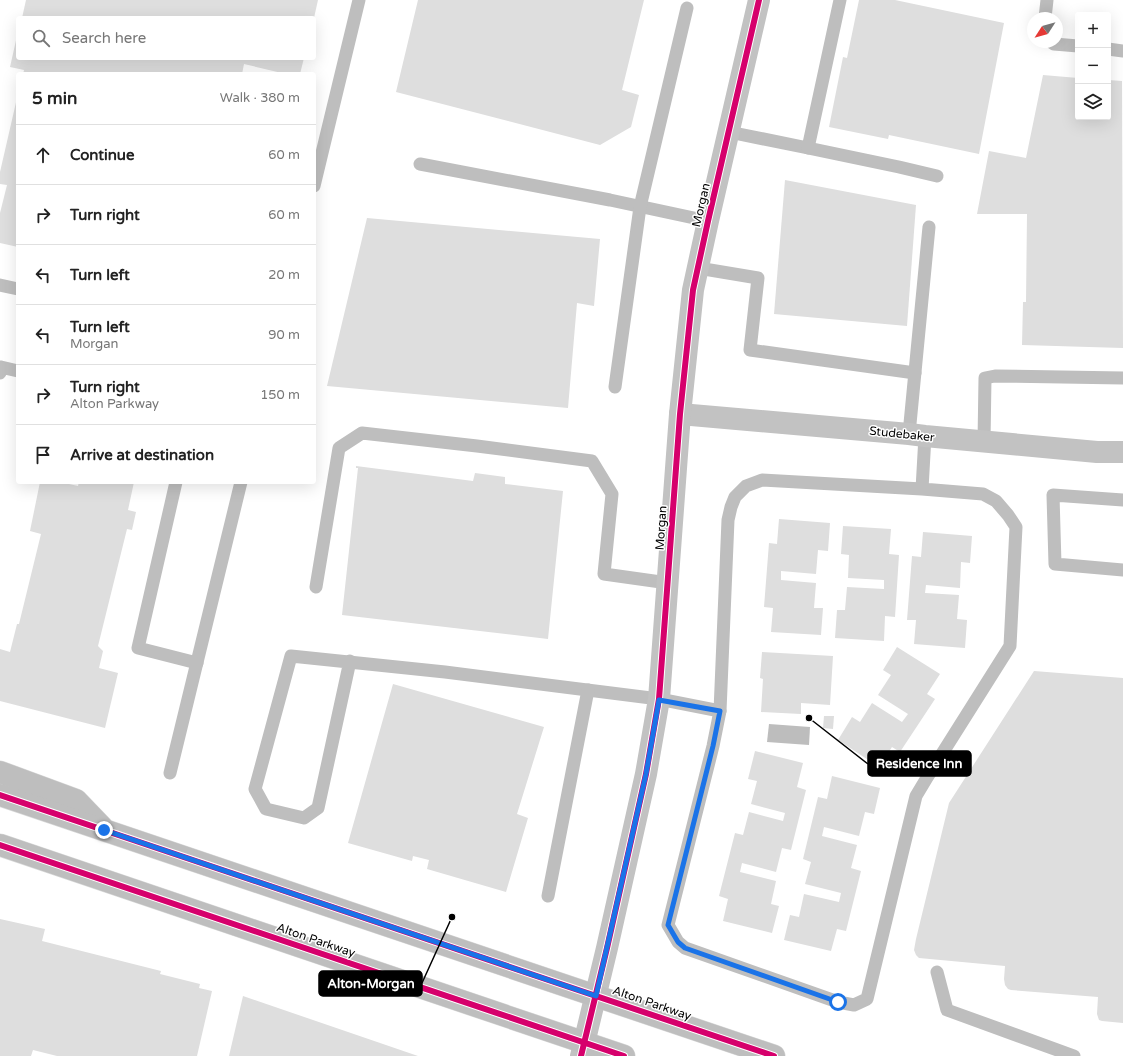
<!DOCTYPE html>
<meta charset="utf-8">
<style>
:root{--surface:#fff;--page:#f6f6f6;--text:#222;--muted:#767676;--line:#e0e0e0}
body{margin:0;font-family:"Varela Round",sans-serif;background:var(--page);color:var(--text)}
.controls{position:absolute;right:12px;top:12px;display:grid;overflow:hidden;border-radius:4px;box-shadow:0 4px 16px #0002}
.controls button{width:36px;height:36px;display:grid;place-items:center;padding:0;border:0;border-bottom:1px solid var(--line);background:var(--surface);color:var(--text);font:20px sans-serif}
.compass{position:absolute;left:1027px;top:12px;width:36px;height:36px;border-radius:50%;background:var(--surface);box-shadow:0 4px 16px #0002;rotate:234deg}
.stop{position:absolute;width:12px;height:12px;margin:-9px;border:3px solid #1a73e8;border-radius:50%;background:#fff}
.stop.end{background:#1a73e8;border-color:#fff;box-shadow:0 1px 4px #0008}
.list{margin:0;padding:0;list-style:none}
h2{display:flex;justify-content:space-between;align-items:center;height:52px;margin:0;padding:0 16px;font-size:17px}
h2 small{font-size:13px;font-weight:400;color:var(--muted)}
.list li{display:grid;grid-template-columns:26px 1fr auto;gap:12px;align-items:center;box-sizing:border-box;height:60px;padding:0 16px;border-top:1px solid var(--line)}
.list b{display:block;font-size:15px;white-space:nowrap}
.list p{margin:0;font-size:13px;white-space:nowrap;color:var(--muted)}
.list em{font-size:13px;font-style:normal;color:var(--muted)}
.icon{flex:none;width:22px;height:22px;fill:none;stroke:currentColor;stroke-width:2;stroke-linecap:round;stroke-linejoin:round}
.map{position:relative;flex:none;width:1123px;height:1056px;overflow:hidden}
.search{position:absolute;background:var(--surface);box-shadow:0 4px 16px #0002;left:16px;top:16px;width:300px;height:44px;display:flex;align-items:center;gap:10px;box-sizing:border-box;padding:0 14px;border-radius:4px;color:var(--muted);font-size:15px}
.panel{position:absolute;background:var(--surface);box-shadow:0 4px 16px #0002;left:16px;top:72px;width:300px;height:412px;border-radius:4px}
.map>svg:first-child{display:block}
.water{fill:#bdbdbd}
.building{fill:#dedede}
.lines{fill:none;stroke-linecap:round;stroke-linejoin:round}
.primary-casing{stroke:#dbdbdb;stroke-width:23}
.lane{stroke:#bebebe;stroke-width:13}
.secondary{stroke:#c2c2c2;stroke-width:22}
.primary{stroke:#bebebe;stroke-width:22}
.cycleway-casing{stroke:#fff;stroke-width:8}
.cycleway{stroke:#d6006c;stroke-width:6}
.route{stroke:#1a73e8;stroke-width:5}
.labels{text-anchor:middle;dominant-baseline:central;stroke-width:3;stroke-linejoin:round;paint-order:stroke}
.street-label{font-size:12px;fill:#000;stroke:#fff}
.leader{fill:none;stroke:#000;stroke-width:1.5}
.callout-dot{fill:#000;stroke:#fff;stroke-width:1.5}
.callout{fill:#000;stroke:#000;stroke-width:1.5}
.callout-label{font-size:13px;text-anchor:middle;font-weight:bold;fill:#fff}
</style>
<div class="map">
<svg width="1123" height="1056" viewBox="0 0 1123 1056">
<rect width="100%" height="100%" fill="#fff"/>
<path class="water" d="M 769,724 L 810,727 L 809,745 L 767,742 Z"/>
<g class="building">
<path d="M 26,0 L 318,0 L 314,18 L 22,18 Z"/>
<path d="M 418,0 L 644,0 L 622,90 L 639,95 L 631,127 L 600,145 L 396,92 Z"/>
<path d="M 859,0 L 895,0 L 1004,23 L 979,154 L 889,135 L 888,139 L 829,127 L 843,57 L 847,58 Z"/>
<path d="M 17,36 L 18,58 L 304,58 L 300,74 L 286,74 L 244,64 L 242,74 L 23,74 L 24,70 L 10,67 Z"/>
<path d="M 1043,75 L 1078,78 L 1078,117 L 1108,117 L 1108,80 L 1122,81 L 1123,348 L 1022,345 L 1023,302 L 1026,302 L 1027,214 L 977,214 L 989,151 L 1026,158 Z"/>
<path d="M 17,98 L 18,98 L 18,247 L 0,243 L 0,213 L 7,185 L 0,184 L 0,172 Z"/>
<path d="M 785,180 L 916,205 L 907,326 L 774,314 Z"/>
<path d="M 367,218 L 600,239 L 594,306 L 577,303 L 568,408 L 327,386 Z"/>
<path d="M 356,466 L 473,481 L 475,473 L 505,477 L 505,484 L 563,491 L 548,639 L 342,615 L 358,468 L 356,468 Z"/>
<path d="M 40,482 L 60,482 L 78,486 L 79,482 L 134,482 L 128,510 L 136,512 L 132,530 L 127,529 L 98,646 L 103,651 L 99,668 L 118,673 L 105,728 L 0,701 L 0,649 L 10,652 L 17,624 L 19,624 L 41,534 L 30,531 Z"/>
<path d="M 779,519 L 830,523 L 828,551 L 818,550 L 816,574 L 781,571 L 781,580 L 816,583 L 814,608 L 823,608 L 821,635 L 771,632 L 773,608 L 764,607 L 769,543 L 777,544 Z"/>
<path d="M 843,526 L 891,529 L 889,554 L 899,555 L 895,617 L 885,616 L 884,641 L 835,638 L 837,610 L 845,610 L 847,587 L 884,589 L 884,580 L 848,578 L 849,555 L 841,554 Z"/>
<path d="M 923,532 L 972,536 L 970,563 L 961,562 L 960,588 L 926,585 L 925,593 L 959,595 L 957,619 L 967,620 L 965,648 L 914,644 L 916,620 L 907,620 L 912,556 L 921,557 Z"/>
<path d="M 897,647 L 940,674 L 927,694 L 935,699 L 900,752 L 892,747 L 879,767 L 838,740 L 852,717 L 860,722 L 872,703 L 902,722 L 908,714 L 878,695 L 891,675 L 883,670 Z"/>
<path d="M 762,652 L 833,656 L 830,705 L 801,703 L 801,714 L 761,712 L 763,679 L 760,678 Z"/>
<path d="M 1034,671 L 1123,678 L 1123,1023 L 1102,1021 L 1099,1020 L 1097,1014 L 1098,997 L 1011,990 L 1008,989 L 1005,985 L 1004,979 L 1005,966 L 919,958 L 916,955 L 914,950 L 916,939 L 949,803 Z"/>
<path d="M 393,684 L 544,727 L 517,814 L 528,818 L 506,892 L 427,869 L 429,860 L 413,856 L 412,861 L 348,843 Z"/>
<path d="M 824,716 L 834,716 L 833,729 L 823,728 Z"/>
<path d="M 755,751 L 803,763 L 797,787 L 806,790 L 791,850 L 782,848 L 776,872 L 742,863 L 740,872 L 776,881 L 771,904 L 779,906 L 772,933 L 723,921 L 728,899 L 719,896 L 735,833 L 743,835 L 749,812 L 783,821 L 785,813 L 751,804 L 757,781 L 748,779 Z"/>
<path d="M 832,776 L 880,788 L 874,814 L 865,812 L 859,836 L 824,827 L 822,836 L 857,845 L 851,868 L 861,871 L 846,931 L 837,929 L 831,951 L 784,940 L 790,915 L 799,917 L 804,894 L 839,902 L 841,893 L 805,884 L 811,862 L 803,859 L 818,797 L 827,799 Z"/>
<path d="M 0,919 L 45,929 L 42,941 L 161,971 L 160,974 L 200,984 L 199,988 L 212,991 L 197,1056 L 57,1056 L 33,1050 L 31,1056 L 0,1056 Z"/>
<path d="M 243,996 L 418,1056 L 229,1056 Z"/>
</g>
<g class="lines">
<g class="primary-casing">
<g id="primary">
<path d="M 0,772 L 76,800 L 102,827"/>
<path d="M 0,795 L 774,1056"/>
<path d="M 0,845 L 624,1056"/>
</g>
</g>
<g class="lane">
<path d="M 1045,18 L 1047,0"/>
<path d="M 1051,42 L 1054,44 L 1078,46"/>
<path d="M 1108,49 L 1123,51"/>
<path d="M 729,132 L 808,148 L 840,0"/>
<path d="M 808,148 L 899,167 L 937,176"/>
<path d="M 420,164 L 610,200 L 708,221"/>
<path d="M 314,186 L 359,0"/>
<path d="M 698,268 L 758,278 L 750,350 L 915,373"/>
<path d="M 0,285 L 18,289"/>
<path d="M 0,373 L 1,367 L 18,371"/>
<path d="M 615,387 L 640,207 L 687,8"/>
<path d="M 909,434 L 929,227"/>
<path d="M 984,442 L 985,378 L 995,376 L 1123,378"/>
<path d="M 176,482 L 138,648 L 197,663"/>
<path d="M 922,489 L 762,480 L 746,486 L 735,497 L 731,507 L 728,520 L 720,711 L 713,746 L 668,925 L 678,942 L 685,948 L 838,1002 L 854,1005 L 867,999 L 916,796 L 928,776 L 1010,646 L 1016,527 L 1008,515 L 996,501 L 983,494 L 922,489 L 925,436"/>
<path d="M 1123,500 L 1053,495 L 1055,564 L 1123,570"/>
<path d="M 316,587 L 339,448 L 362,433 L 477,446 L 592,461 L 612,494 L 604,574 L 668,583"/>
<path d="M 350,661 L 318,808 L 304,818 L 266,809 L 255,789 L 291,656 L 445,672 L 659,699 L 720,711"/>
<path d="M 170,773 L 241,482"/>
<path d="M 548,896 L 588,690"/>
<path d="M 937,972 L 947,1010 L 1074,1056"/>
</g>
<g class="secondary">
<path d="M 680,414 L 909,434 L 925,436 L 1097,452 L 1123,452"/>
<path d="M 581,1056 L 607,948 L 646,774 L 659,699 L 680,414 L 693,290 L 708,221 L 759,0"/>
</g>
<use href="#primary" class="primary"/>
<g class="cycleway-casing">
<g id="cycleway">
<path d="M 0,795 L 774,1056"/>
<path d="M 0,845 L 624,1056"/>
<path d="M 581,1056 L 607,948 L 646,774 L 659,699 L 680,414 L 693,290 L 708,221 L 759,0"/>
</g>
</g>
<use href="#cycleway" class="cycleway"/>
</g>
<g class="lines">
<path class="route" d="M 104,830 L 596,996 L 646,774 L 659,700 L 720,711 L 713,746 L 668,925 L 678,942 L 685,948 L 838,1002"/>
</g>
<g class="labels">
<g class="street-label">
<text transform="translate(701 205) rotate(-77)">Morgan</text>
<text transform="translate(902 434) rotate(6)">Studebaker</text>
<text transform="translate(661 528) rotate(-86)">Morgan</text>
<text transform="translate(316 940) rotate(19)">Alton Parkway</text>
<text transform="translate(652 1003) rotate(19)">Alton Parkway</text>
</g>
</g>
<path class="leader" d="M809 718L868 764M452 917L422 983"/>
<g class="callout-dot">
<circle cx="809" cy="718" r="4"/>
<circle cx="452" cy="917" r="4"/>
</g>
<g class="callout">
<rect x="868" y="751" width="103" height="25" rx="4"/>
<rect x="319" y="971" width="103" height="25" rx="4"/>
</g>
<g class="callout-label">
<text x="919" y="768">Residence Inn</text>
<text x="371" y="988">Alton-Morgan</text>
</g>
</svg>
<div class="controls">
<button>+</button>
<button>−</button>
<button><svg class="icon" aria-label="layers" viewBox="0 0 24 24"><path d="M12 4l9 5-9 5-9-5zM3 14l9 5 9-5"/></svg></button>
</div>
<svg class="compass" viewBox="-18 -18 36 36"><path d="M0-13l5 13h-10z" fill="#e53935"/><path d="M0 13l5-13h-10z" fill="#767676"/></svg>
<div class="stop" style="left:838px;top:1002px"></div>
<div class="stop end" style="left:104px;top:830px"></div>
<div class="search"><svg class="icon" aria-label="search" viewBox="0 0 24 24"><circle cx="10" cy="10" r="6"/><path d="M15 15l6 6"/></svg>Search here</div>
<section class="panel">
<h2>5 min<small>Walk · 380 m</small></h2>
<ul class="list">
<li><svg class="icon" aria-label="ahead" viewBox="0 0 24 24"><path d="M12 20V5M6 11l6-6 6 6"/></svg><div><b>Continue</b></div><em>60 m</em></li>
<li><svg class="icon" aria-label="right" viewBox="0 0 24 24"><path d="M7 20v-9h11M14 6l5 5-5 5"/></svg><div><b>Turn right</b></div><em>60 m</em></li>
<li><svg class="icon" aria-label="left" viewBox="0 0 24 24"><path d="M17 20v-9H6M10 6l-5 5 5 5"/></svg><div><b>Turn left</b></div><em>20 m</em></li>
<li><svg class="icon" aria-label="left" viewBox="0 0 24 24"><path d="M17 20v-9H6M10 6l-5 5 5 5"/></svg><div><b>Turn left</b><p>Morgan</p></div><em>90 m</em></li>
<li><svg class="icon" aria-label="right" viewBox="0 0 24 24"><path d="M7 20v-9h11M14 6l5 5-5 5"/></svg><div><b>Turn right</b><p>Alton Parkway</p></div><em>150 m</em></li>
<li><svg class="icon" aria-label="arrive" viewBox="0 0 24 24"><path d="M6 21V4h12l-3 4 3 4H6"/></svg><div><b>Arrive at destination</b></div></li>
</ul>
</section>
</div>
